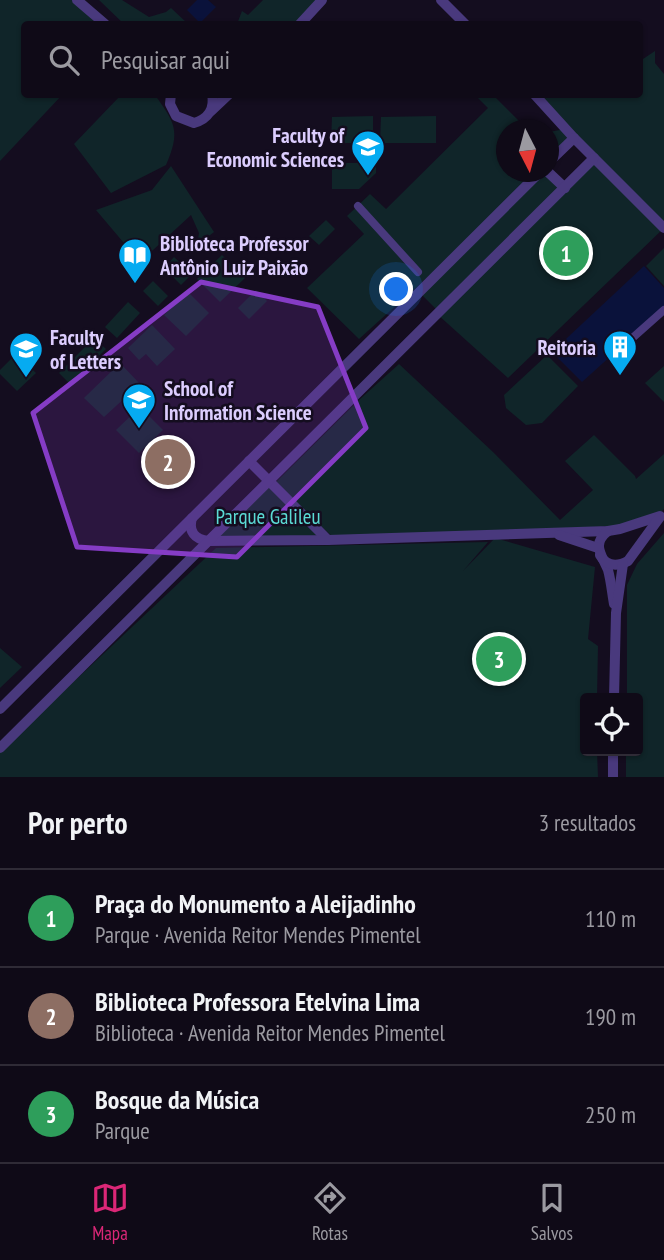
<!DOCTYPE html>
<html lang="pt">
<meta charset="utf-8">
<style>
:root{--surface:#0f0a17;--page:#1d1824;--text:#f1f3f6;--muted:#9b9aa1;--line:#2f2b36;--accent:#db2777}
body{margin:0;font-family:"PT Sans Narrow",sans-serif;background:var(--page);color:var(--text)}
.controls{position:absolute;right:21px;bottom:21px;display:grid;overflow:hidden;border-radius:7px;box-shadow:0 2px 5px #0004}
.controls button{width:63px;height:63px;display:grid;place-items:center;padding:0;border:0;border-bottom:2px solid var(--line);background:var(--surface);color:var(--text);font:35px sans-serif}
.compass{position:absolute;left:496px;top:119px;width:63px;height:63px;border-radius:50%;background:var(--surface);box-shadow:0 2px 5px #0004;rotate:174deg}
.you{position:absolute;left:397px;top:290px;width:24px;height:24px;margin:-18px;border:5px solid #fff;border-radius:50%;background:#1a73e8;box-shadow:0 0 0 10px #1a73e833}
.badge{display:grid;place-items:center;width:46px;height:46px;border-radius:50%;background:var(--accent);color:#fff;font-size:23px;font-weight:700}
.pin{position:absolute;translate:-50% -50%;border:4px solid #fff;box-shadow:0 2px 7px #0006}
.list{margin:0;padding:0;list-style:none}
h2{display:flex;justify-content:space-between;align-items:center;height:91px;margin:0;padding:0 28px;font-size:30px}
h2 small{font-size:23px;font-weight:400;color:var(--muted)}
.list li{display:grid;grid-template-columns:46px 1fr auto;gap:21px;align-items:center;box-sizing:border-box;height:98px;padding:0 28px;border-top:2px solid var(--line)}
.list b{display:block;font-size:26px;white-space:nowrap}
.list p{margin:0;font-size:23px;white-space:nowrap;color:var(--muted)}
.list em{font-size:23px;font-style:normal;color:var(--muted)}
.icon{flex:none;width:38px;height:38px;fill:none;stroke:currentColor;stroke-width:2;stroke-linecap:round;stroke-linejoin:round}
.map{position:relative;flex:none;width:664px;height:777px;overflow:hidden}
.search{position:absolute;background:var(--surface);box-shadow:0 2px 5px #0004;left:21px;right:21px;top:21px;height:77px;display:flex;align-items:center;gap:18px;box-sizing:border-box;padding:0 24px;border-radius:7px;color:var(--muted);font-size:26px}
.sheet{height:385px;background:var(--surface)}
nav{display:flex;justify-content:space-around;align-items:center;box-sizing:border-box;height:98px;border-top:2px solid var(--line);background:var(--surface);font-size:19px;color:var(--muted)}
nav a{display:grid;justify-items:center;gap:4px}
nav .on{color:var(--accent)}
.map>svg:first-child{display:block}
.green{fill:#102529}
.water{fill:#0a123b}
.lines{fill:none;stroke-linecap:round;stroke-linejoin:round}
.pedestrian{stroke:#49397d;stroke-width:8}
.minor{stroke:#49397d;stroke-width:10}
.marked{fill:#853cc5;fill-opacity:0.2;stroke:#853cc5;stroke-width:5;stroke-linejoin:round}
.labels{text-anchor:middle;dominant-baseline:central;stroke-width:5;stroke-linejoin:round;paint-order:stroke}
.poi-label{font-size:21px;font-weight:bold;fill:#dccdfe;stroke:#140d1f;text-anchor:start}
.park-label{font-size:21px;fill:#5bdbd5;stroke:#140d1f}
</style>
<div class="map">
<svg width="664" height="777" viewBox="0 0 664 777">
<rect width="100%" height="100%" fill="#140d1f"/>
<g class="green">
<path d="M 0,0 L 72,0 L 97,24 L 24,24 L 24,94 L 62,95 L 0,161 Z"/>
<path d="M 99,0 L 122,0 L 149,17 L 166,12 L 171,8 L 188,24 L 124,24 Z"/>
<path d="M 263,0 L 317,0 L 296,24 L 237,24 L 242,11 L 248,15 Z"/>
<path d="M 655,51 L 655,63 L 664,74 L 664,226 L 534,95 L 640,94 L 640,61 Z"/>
<path d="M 121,95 L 155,95 C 175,123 181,131 166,165 L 111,193 L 74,144 Z"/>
<path d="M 475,95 L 493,95 L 527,129 L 506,130 L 506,172 L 548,172 L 565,187 L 594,158 L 664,228 L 508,378 L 437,314 L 439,312 L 419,292 L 432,273 L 359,339 L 307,288 L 364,234 L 347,216 L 370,194 L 386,209 L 488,108 Z"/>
<path d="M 373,116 L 373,143 L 331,143 L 332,117 Z"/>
<path d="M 436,116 L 436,143 L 380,143 L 381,117 Z"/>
<path d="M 565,129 L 574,138 L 549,163 L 549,132 Z"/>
<path d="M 332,163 L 376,163 L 376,173 L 359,189 L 332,189 Z"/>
<path d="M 171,166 L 214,232 L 197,245 L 199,233 L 191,215 L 140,262 L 96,210 L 152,190 Z"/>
<path d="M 326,220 L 335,229 L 319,245 L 309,236 Z"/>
<path d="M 664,248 L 664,286 L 646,266 Z"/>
<path d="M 222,255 L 245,278 L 220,302 L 197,279 Z"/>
<path d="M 174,257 L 192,274 L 181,285 L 164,268 Z"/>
<path d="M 153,281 L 168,296 L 158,306 L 143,291 Z"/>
<path d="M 256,290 L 267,301 L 249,319 L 238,308 Z"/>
<path d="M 188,292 L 209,313 L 186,336 L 164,315 Z"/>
<path d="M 128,302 L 140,313 L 117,338 L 105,327 Z"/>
<path d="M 152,325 L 175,349 L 157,366 L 146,354 L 139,360 L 128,348 Z"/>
<path d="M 94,338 L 106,349 L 70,384 L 59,373 Z"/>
<path d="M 16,354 L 36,373 L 17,391 L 0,374 L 0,370 Z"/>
<path d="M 547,355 L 578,386 L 542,423 L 526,425 L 506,408 L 504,395 Z"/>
<path d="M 120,363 L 140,384 L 104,417 L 84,398 Z"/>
<path d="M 399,364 L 493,452 L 560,520 L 593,490 L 565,461 L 594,435 L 635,476 L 636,479 L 664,454 L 664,509 L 658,515 L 619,526 L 333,537 L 274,484 L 359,400 Z"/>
<path d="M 664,366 L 664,402 L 645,383 Z"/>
<path d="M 140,407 L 163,430 L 139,453 L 116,430 Z"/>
<path d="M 269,481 L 328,540 L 208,541 Z"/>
<path d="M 664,533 L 664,777 L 626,777 L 626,751 L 638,751 L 638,698 L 627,698 L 627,585 L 637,564 Z"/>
<path d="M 495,538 L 595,567 L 588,639 L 598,646 L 597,698 L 585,698 L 585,751 L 597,751 L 598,777 L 0,777 L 0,751 L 216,548 L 488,542 L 463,571 Z"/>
<path d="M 0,648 L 22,667 L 0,688 Z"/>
</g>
<g class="water">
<path d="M 197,0 L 208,0 L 216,7 L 200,23 L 187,10 Z"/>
<path d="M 644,266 L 664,288 L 664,308 L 582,382 L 552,352 Z"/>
</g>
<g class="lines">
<g class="pedestrian">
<path d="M 358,206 L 418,272"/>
<path d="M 620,349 L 664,310"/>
</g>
<g class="minor">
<path d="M 77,0 L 105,24"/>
<path d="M 441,0 L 465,24"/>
<path d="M 300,24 L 322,0"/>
<path d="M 171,94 L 170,104 L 176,116 L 194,123 C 208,119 215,109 212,94"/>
<path d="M 534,94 L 574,138 L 664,228"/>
<path d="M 211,111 L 229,94"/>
<path d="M 548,163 L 574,138"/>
<path d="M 548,172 L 565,188"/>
<path d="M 249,461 L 328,540"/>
<path d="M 192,518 C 188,532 195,539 208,541 L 328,540 L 608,531 L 620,529 L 660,516"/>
<path d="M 608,531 C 591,544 602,555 608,570 C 611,581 612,593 614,604"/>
<path d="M 559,535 L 598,548"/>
<path d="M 600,555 C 606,566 617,567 628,561 L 660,517"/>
<path d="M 614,698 L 616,613 L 623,564"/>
<path d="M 0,709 L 540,172"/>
<path d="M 0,748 L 594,158"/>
<path d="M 613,777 L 613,751"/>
</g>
</g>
<path class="marked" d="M 201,282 L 318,307 L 366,428 L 237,557 L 77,547 L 33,413 Z"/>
<defs>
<g id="university-pin" transform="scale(1.75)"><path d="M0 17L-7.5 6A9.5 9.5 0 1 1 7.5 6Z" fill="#06abf1" stroke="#140d1f"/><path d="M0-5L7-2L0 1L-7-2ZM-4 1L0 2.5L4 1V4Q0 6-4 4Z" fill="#fff"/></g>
<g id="library-pin" transform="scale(1.75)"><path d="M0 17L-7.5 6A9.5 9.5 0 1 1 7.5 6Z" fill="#06abf1" stroke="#140d1f"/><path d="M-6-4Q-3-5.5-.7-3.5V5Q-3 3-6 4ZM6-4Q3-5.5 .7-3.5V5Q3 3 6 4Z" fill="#fff"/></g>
<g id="building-pin" transform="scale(1.75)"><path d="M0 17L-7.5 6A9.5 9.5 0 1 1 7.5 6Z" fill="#06abf1" stroke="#140d1f"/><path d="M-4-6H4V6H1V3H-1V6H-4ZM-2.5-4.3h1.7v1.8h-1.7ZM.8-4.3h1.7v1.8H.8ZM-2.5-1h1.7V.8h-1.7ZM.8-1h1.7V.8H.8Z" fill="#fff"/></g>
</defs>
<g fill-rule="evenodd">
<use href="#university-pin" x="368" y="147"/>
<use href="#library-pin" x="135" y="255"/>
<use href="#building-pin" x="620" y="347"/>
<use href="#university-pin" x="26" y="349"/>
<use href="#university-pin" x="139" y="400"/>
</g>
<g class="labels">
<g class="poi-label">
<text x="344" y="135" text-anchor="end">Faculty of<tspan x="344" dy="24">Economic Sciences</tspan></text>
<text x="160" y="243">Biblioteca Professor<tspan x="160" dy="24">Antônio Luiz Paixão</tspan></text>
<text x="50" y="337">Faculty<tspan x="50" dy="24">of Letters</tspan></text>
<text x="596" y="347" text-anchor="end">Reitoria</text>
<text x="164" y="388">School of<tspan x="164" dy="24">Information Science</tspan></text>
</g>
<g class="park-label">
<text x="268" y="516">Parque Galileu</text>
</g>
</g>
</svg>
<div class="controls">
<button><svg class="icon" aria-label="locate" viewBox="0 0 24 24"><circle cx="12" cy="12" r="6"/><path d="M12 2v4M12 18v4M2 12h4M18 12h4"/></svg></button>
</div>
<svg class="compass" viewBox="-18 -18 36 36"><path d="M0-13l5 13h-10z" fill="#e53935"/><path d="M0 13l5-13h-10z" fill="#9b9aa1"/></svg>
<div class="you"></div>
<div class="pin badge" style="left:566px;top:253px;background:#2e9e5b">1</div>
<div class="pin badge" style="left:168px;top:462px;background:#8d6e63">2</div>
<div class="pin badge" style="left:499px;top:659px;background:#2e9e5b">3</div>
<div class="search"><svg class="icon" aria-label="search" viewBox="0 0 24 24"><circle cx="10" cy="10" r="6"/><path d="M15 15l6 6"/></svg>Pesquisar aqui</div>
</div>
<section class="sheet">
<h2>Por perto<small>3 resultados</small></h2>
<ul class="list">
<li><span class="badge" style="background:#2e9e5b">1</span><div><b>Praça do Monumento a Aleijadinho</b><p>Parque · Avenida Reitor Mendes Pimentel</p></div><em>110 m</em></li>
<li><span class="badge" style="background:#8d6e63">2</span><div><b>Biblioteca Professora Etelvina Lima</b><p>Biblioteca · Avenida Reitor Mendes Pimentel</p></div><em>190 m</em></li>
<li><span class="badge" style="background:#2e9e5b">3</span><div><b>Bosque da Música</b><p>Parque</p></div><em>250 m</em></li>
</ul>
</section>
<nav>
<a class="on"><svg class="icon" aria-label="map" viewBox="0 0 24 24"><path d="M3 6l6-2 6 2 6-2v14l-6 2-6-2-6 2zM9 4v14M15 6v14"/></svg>Mapa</a>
<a><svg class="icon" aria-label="directions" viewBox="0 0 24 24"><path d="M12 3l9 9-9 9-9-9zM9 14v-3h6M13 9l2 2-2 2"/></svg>Rotas</a>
<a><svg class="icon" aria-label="saved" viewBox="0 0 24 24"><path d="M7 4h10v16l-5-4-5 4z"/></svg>Salvos</a>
</nav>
